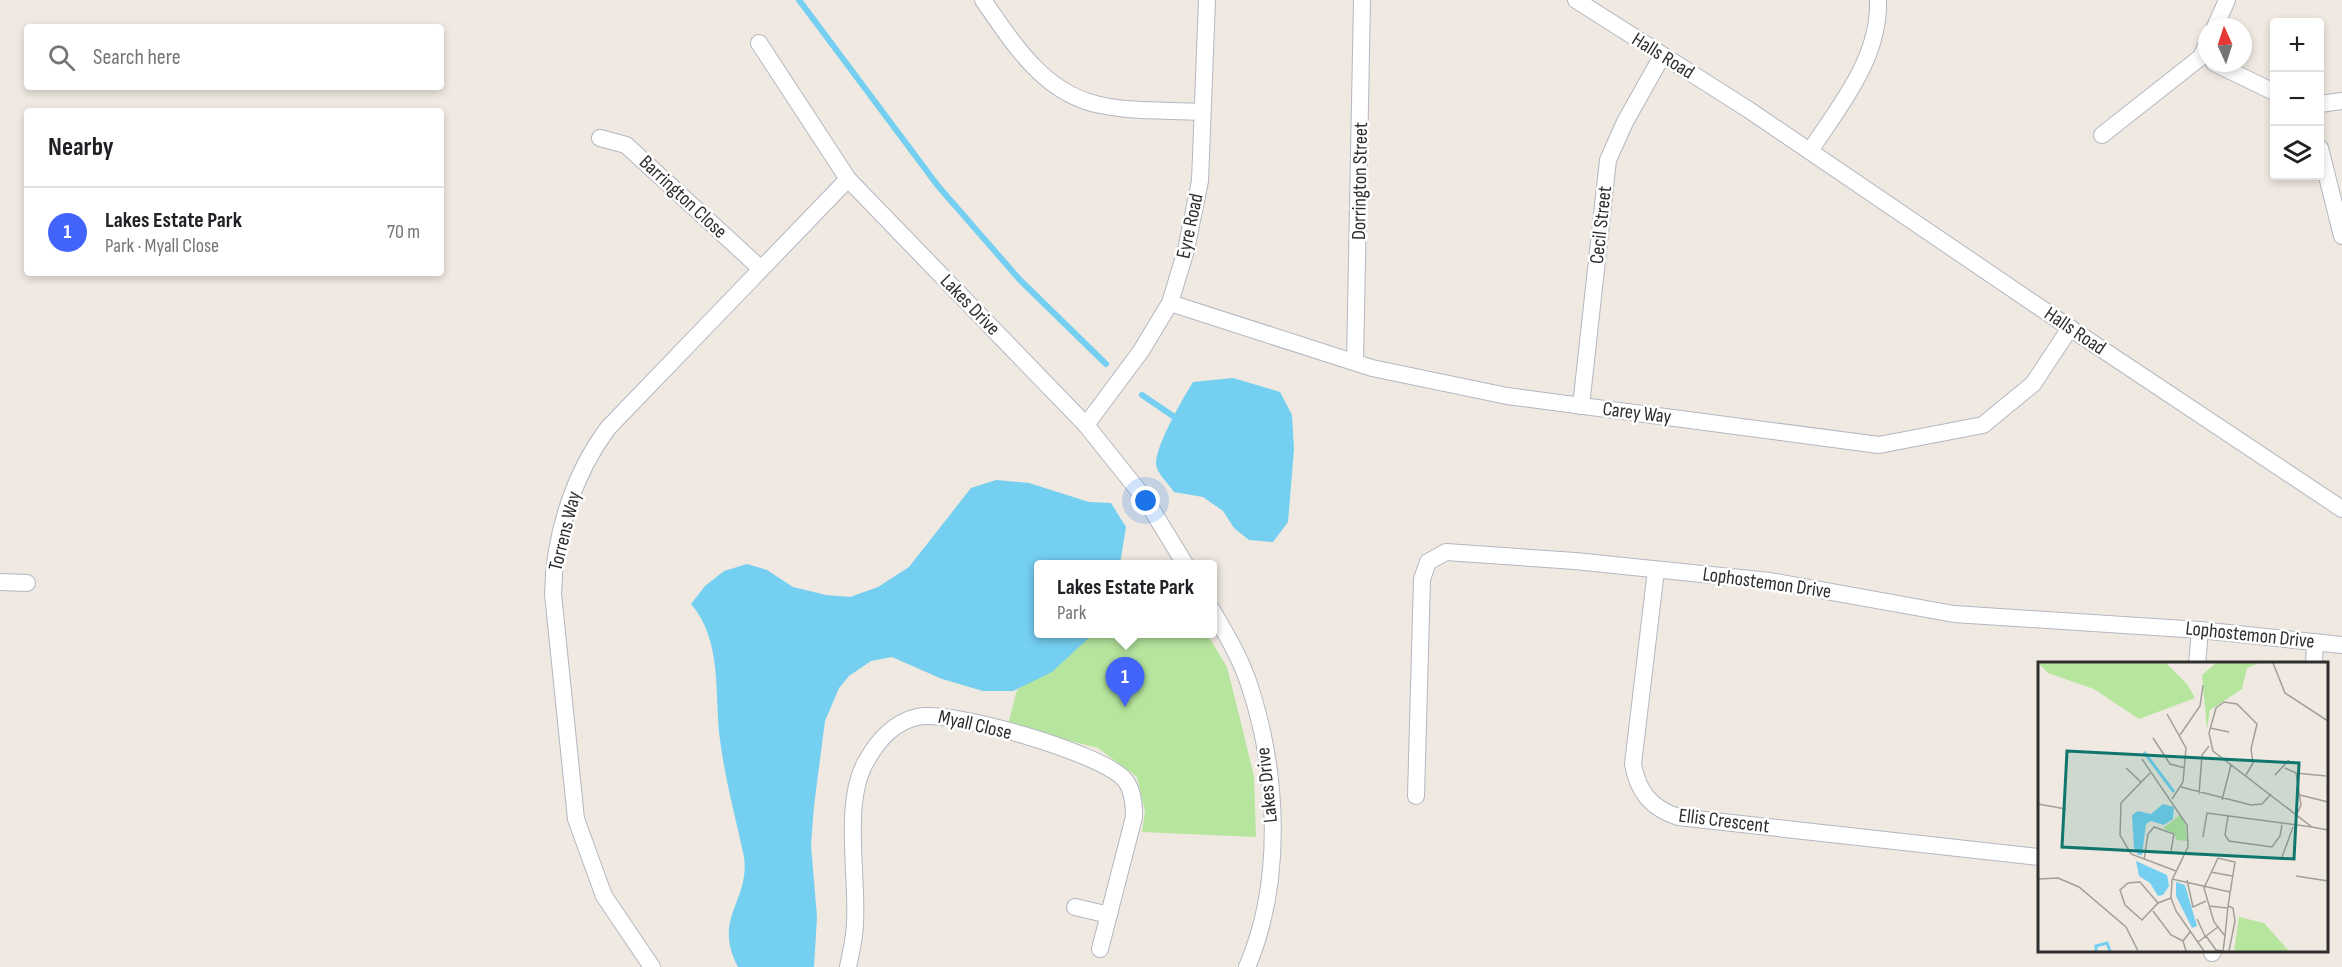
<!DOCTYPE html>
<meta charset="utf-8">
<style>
:root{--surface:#fff;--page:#f2f2f2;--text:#202124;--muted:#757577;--line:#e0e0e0;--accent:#4264fb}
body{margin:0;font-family:"Sofia Sans Condensed",sans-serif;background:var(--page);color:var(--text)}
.controls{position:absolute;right:18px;top:18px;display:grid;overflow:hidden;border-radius:6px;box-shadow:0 3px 9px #0003}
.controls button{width:54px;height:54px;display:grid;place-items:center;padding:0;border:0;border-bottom:2px solid var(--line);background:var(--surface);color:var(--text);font:30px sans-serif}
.compass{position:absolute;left:2198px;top:18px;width:54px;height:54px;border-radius:50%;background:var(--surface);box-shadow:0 3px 9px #0003;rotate:357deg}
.you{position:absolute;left:1146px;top:501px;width:21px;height:21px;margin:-15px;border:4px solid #fff;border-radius:50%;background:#1a73e8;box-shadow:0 0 0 9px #1a73e833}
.badge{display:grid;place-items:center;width:39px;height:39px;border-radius:50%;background:var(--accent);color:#fff;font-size:20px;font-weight:700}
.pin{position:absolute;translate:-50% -50px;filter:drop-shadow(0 2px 3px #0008)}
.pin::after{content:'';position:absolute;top:32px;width:21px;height:18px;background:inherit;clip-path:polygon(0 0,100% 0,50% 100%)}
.popup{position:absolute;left:1034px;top:560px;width:183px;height:78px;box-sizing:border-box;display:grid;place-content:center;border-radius:6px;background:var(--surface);filter:drop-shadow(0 2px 4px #0005);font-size:20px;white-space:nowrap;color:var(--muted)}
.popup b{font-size:22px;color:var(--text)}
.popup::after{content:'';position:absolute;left:50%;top:100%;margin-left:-12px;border:12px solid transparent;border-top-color:var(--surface)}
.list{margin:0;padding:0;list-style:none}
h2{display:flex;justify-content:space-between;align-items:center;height:78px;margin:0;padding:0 24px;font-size:26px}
h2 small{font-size:20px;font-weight:400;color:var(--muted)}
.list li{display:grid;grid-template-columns:39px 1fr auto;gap:18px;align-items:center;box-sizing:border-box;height:90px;padding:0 24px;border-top:2px solid var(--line)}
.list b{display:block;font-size:22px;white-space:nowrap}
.list p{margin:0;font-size:20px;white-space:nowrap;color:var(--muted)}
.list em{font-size:20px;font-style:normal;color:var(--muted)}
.icon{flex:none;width:33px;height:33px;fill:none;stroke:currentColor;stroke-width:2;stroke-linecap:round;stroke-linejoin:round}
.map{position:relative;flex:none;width:2342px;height:967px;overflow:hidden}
.search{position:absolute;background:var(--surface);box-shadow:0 3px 9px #0003;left:24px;top:24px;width:420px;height:66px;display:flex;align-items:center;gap:15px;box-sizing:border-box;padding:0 21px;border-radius:6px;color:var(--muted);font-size:22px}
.panel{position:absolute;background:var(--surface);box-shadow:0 3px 9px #0003;left:24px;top:108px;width:420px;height:168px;border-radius:6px}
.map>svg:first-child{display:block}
.green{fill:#b6e59e}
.water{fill:#75cff0}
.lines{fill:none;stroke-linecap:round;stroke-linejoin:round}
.stream{stroke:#75cff0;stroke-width:6}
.minor-casing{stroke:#b4b7c1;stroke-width:18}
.minor{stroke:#fff;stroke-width:16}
.labels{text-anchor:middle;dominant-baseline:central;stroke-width:5;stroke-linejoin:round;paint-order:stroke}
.street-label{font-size:20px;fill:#2e2e2e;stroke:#fff}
.inset-river{fill:none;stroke:#75cff0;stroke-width:3}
.inset-road{fill:none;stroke:#a29e99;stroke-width:1.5}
.view{fill:#0f766e;fill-opacity:0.15;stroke:#0f766e;stroke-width:3}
.inset-edge{fill:none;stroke:#2e2e2e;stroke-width:3}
</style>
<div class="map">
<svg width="2342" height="967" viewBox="0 0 2342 967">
<rect width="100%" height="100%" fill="#efe9e1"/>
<path class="green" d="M 1083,634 L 1207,634 L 1227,667 L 1244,735 L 1254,777 L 1256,837 L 1142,832 L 1145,812 L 1137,777 L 1098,748 L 1008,725 L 1017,690 Z"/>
<g class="water">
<path d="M 1233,378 L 1280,392 L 1292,415 L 1294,449 L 1288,522 L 1273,542 L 1249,540 L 1234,528 L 1223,511 L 1203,497 L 1174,492 C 1169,484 1157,474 1156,464 C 1155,447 1183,398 1193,382 Z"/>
<path d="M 996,480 L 1029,483 L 1089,502 L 1111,503 L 1126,527 L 1120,564 L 1038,564 L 1038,634 L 1093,634 L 1052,672 L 1013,691 L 983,691 L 942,679 L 892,657 L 871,661 L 849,676 L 839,688 L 825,721 L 814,806 L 811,845 L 817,917 L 814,967 L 738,967 C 712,917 750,902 744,857 C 736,819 725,779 720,740 C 714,694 723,641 691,604 L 705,586 L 724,571 L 747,564 L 767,570 L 793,587 L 826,595 L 850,597 L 878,587 L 909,567 L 971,488 Z"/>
</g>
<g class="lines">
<g class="stream">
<path d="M 799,0 L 938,186 L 1020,280 L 1106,364"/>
<path d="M 1142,395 L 1173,416"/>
</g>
<g class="minor-casing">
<g id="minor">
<path d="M 983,0 C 1013,43 1044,94 1100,105 C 1133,112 1168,110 1201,112"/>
<path d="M 1576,0 L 1749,110 L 2070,328 L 2342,509"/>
<path d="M 2215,27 L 2227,0"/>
<path d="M 759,43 L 848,179 L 1086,425 L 1146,500 L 1185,564"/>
<path d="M 2214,63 L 2274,92"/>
<path d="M 2320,104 L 2342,101"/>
<path d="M 2102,135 L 2201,57 L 2207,44"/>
<path d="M 600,138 L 626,145 L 760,268"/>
<path d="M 2320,148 L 2342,236"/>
<path d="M 1810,151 C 1840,105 1880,58 1878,0"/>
<path d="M 1170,303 L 1372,368 L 1507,396 L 1879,445 L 1983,425 L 2033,384 L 2070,328"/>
<path d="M 1355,362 L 1362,0"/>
<path d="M 1581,406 L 1608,160 L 1625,122 L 1662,56"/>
<path d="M 1086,425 L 1141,351 L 1170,303 L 1186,250 L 1200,181 L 1207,0"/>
<path d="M 1656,570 L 1633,764 C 1638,792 1651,808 1678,817 L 2039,857"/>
<path d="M 0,582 L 27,583"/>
<path d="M 1212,610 C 1226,634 1240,657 1249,684 C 1278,771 1284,881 1247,967"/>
<path d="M 2197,664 L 2200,630"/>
<path d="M 2314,664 L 2315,642"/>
<path d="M 1416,796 L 1422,579 L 1428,562 L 1446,552 L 1575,561 L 1770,581 L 1954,614 L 2200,630 L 2342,645"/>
<path d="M 1075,907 L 1109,915"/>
<path d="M 2212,953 L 2214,950"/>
<path d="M 652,967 L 604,896 L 576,819 L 553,594 C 554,536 573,475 608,428 L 848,179"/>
<path d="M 848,967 C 851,952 855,937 855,922 C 858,876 842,800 867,760 C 878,740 895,722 917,717 C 950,709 1101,753 1124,779 C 1133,789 1134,804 1134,817 L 1100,949"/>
</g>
</g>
<use href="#minor" class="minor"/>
</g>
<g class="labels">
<g class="street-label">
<text transform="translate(1663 56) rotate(32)">Halls Road</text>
<text transform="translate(1360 181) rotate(-89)">Dorrington Street</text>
<text transform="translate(683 197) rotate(43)">Barrington Close</text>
<text transform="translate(1601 225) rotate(-84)">Cecil Street</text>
<text transform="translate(1190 226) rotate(-78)">Eyre Road</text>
<text transform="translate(970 305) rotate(46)">Lakes Drive</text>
<text transform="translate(2075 331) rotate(34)">Halls Road</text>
<text transform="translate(1637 413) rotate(7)">Carey Way</text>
<text transform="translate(565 531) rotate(-76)">Torrens Way</text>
<text transform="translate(1767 583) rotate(8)">Lophostemon Drive</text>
<text transform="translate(2250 635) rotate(6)">Lophostemon Drive</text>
<text transform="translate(975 725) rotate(13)">Myall Close</text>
<text transform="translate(1267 785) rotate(-96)">Lakes Drive</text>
<text transform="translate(1724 821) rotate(7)">Ellis Crescent</text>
</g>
</g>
<g transform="translate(2038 662)">
<rect width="290" height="290" fill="#efe9e1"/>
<path d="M 0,1 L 128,1 L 149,22 L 157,36 L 101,57 L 56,27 L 10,11 ZM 178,1 L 221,1 L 209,6 L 204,27 L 172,48 L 169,68 L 164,13 ZM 142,153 L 147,162 L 149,179 L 138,178 L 137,172 L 125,166 ZM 201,255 L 226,261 L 251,289 L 196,289 Z" fill="#b6e59e"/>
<path d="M 125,142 L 136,145 L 135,157 L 126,163 L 113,159 L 108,162 L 104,193 L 100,193 L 96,186 L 94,153 L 100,149 L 113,152 ZM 98,199 L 129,213 L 131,224 L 125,233 L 120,234 L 112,221 L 101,214 ZM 138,220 L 147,223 L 159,264 L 154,266 L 138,234 Z" fill="#75cff0"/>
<path class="inset-river" d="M 106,90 L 136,130M 58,289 L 58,284 L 69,281 L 72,289"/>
<path class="inset-road" d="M 235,1 L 247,31 L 290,59M 129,52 L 148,86 L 145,120 L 134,137M 172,66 L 191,70M 142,73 L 162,44 L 165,23M 115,76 L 132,102 L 147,106M 104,97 L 149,163 L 150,185 L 134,218 L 133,236 L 138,249 L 166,289M 88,106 L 103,120M 247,106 L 258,111 L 288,114M 112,111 L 83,141 L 82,173 L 93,192 L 138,209M 258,111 L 263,143 L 259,152M 208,113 L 215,101 L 213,87 L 219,62 L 199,42 L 186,40 L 178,46 L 171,71 L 175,89 L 274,165 L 290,168M 237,113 L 251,98M 143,125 L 213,143 L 224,142 L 233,132M 161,132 L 164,93 L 171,84M 262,133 L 290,140M 184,138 L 193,103M 0,142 L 28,147M 190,154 L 187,173 L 191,179 L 234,185 L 242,174 L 244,163M 165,175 L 169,151 L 274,165M 244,195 L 255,165M 106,198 L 110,172 L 116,165 L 136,172 L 133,189M 173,210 L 194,214M 258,214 L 290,219M 0,217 L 20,216 L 41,225 L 88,265 L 100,289M 134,217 L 192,230M 149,218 L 155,245 L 168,239M 120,241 L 102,220 L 90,221 L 82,228 L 87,243 L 104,258 L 120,241 L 133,236M 171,244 L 189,246M 190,244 L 195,246 L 197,259 L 191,289M 115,249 L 133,273 L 145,279M 159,257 L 167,274M 168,274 L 178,288 L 185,289M 160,280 L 180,265M 148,289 L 145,279 L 152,270M 185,289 L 187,274 L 190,244 L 197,200 L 180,196 L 166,226 L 176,260 L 187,274"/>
<path class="view" d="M 29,89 L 261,101 L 256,197 L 24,185 Z"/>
<rect width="290" height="290" class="inset-edge"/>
</g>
</svg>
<div class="controls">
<button>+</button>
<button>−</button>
<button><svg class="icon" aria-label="layers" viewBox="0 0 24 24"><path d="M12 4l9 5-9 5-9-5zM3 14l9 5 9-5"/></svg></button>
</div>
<svg class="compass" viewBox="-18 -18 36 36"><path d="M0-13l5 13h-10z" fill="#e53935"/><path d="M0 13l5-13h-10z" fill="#757577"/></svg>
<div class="you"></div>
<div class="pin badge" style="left:1125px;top:707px">1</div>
<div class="popup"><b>Lakes Estate Park</b>Park</div>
<div class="search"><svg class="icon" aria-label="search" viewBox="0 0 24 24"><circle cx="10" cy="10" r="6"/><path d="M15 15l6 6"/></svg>Search here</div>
<section class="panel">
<h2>Nearby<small></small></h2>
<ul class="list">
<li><span class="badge">1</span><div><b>Lakes Estate Park</b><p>Park · Myall Close</p></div><em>70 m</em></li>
</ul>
</section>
</div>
